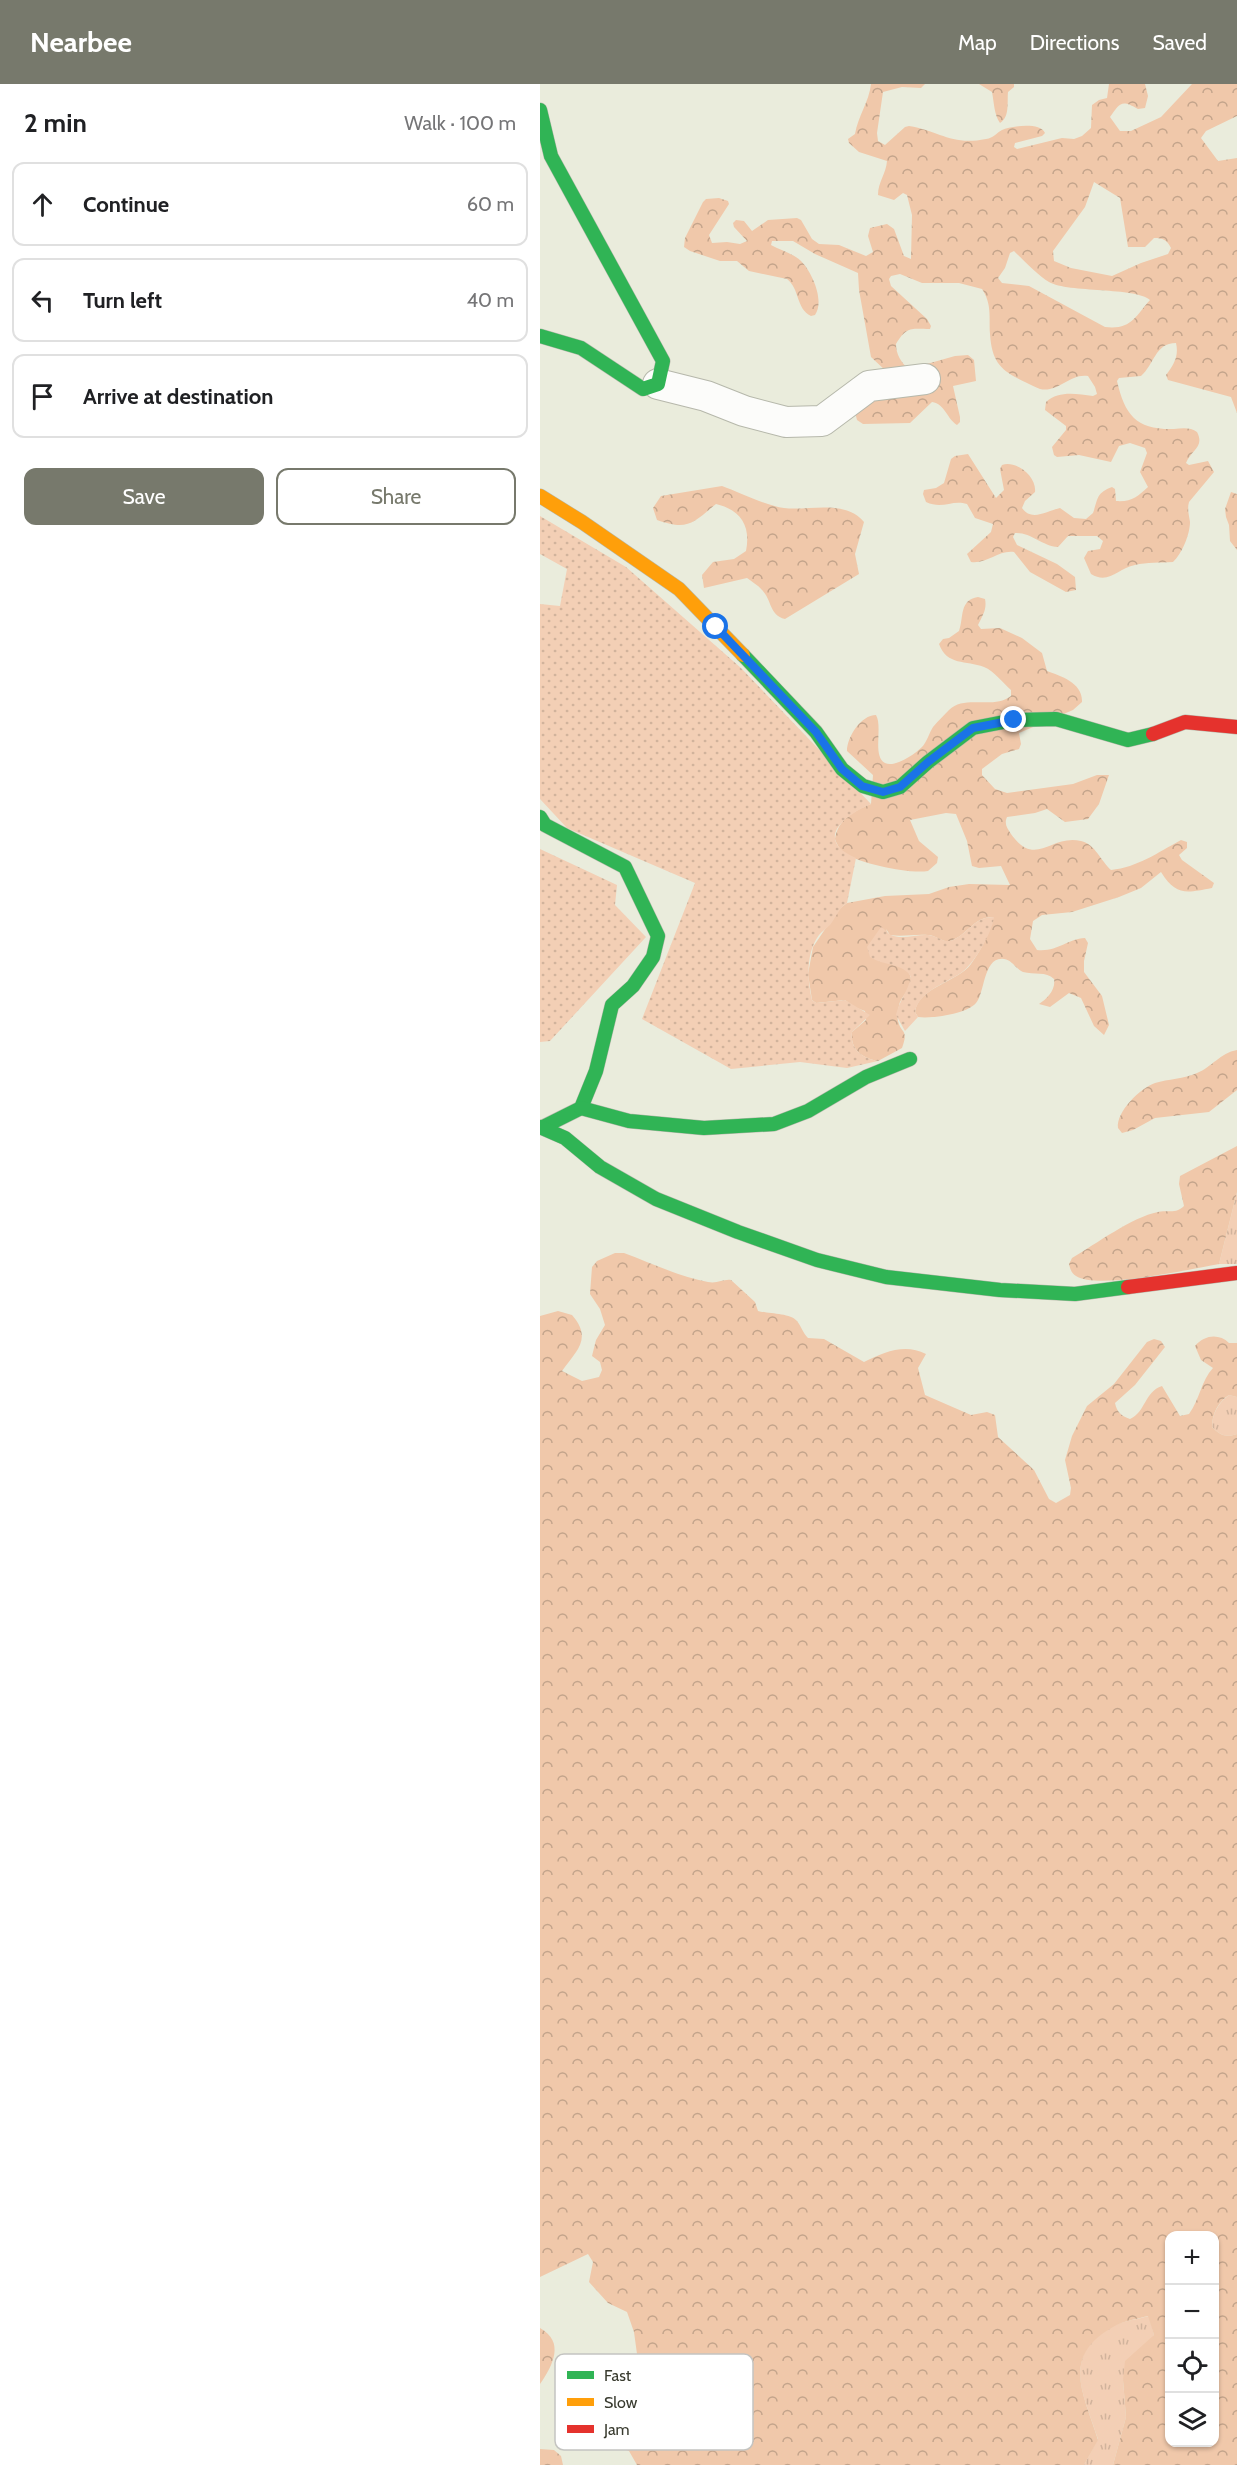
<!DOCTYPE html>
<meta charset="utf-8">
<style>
:root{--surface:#fff;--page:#f6f6f6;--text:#202124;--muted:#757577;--line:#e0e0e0;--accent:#77796c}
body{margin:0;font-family:Cabin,sans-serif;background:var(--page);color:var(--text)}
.controls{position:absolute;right:18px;bottom:18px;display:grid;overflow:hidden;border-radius:12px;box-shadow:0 2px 4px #0004}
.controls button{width:54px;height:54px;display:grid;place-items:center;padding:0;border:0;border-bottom:2px solid var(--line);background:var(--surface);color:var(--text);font:30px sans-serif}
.stop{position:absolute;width:18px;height:18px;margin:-14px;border:4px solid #1a73e8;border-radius:50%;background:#fff}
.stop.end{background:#1a73e8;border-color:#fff;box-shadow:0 2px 6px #0008}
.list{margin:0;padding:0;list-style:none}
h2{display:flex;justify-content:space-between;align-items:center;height:78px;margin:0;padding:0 24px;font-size:26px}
h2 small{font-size:20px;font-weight:400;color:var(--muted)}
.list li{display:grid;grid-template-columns:39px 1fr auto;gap:18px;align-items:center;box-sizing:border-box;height:84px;margin:0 12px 12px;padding:0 12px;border:2px solid var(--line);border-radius:12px}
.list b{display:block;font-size:22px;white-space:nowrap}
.list em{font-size:20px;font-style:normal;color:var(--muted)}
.actions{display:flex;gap:12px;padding:18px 24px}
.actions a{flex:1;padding:14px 0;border:2px solid var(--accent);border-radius:12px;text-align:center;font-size:21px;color:var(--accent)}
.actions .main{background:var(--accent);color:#fff}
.icon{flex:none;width:33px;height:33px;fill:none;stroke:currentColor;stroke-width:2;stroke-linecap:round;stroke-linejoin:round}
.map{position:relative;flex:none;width:697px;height:2381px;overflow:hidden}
header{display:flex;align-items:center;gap:36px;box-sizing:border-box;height:84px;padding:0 30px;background:var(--accent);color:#fff}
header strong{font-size:28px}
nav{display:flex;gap:33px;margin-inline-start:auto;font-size:21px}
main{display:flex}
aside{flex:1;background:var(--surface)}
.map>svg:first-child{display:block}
.grass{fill:url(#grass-tufts)}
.forest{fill:url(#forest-crowns);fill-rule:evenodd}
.park{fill:url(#park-dots)}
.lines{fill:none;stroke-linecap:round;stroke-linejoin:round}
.street-casing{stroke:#b6b8ab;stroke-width:32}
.fast-casing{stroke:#b6b8ab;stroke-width:15}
.slow-casing{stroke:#b6b8ab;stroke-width:15}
.jam-casing{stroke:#b6b8ab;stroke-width:15}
.street{stroke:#fcfcfa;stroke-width:30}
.fast{stroke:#30b455;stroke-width:14}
.slow{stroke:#ff9f0a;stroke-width:14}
.jam{stroke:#e5322d;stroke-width:14}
.route{stroke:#1a73e8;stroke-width:8}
.key{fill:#fff;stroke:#c4c4c1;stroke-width:1.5}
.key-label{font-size:16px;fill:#393b2f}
</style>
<header>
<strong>Nearbee</strong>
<nav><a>Map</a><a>Directions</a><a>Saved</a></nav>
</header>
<main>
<aside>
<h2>2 min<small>Walk · 100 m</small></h2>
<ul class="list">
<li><svg class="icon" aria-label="ahead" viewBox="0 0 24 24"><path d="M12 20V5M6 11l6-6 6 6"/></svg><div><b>Continue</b></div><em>60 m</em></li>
<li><svg class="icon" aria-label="left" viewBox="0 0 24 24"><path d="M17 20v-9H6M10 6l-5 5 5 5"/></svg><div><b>Turn left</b></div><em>40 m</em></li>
<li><svg class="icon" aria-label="arrive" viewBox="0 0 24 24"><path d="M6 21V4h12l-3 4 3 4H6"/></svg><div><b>Arrive at destination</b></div></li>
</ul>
<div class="actions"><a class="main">Save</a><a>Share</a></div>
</aside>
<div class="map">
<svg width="697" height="2381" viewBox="0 0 697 2381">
<defs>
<pattern id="grass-tufts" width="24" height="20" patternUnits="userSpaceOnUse" patternTransform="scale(1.5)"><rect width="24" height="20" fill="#f3cfb5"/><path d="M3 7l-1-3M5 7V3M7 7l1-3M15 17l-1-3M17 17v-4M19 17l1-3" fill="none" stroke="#d1b39c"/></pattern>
<pattern id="forest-crowns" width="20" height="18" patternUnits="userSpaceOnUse" patternTransform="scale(1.5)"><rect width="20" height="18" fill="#f0c8aa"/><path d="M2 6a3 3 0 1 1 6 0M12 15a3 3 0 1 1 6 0" fill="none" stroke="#c3a48b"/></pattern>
<pattern id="park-dots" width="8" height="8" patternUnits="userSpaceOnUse" patternTransform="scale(1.5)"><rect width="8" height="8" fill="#f3cfb5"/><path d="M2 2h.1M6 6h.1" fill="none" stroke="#d1b39c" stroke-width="1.8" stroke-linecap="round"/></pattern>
</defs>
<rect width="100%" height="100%" fill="#eaecdc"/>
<g class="grass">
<path d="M 697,1108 L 697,1180 L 679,1180 Z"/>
<path d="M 689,1311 L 697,1313 L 697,1350 C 686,1354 680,1351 672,1343 C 672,1330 678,1319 689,1311 Z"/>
<path d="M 609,2232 L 614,2251 L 583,2296 L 586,2333 L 573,2381 L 544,2381 L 558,2355 C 544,2310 520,2272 573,2242 C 583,2237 598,2235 609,2232 Z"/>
</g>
<g class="forest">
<path d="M 331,0 L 385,0 L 381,4 L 362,3 L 343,8 L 337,49 L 338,57 L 345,61 L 365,43 L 369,42 C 400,47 411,62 446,55 C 454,54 456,49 462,46 C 472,42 500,38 505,49 L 502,52 L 475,59 L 474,63 L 477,65 L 522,54 L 534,55 L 542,52 L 551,44 L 552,21 L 559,16 L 567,14 L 569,0 L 605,0 L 608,12 L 605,24 L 598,25 C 581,15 580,19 570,33 L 580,47 L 591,47 L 621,33 L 652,0 L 697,0 L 697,32 L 666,47 L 661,54 L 678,77 L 697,74 L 697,329 L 691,313 L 628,296 L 626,291 C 634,281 639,272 636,259 C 615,259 614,281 601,292 L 579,294 L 577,297 C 585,332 597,346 634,345 C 642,344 651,343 657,348 C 665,363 651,366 646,379 L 649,381 L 668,377 L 674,388 L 649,418 C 647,425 649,431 650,438 C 650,450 642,470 633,478 C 620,479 607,478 595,481 C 578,484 569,501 551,490 L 544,474 L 548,467 L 560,465 L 563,457 L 557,452 L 528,452 L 518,463 C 502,462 491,448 475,449 L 473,453 L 477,461 L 517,480 L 535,493 L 536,506 L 526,508 L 490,488 L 474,468 C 458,466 448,480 431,478 L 427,470 L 451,448 L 453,440 L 435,434 L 427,420 C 412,415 403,426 386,418 L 383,410 L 384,406 L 396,404 L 404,399 L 411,375 L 415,372 L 428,370 L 456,414 L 464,406 L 460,385 L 462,381 C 477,376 497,393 495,408 L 485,417 L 482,424 C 492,438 506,427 520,424 L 534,434 L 546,435 L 553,429 C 558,415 556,409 572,403 L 575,405 L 576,417 C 592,418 597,413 608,403 L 600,388 L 607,369 L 605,364 L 590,359 L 579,362 L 571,378 L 539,371 L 517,373 L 514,371 L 512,363 L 526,346 L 526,342 L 505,326 L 506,318 C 519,306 537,310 553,312 L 557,310 L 555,303 L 548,292 C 530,289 518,309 500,305 C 495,303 491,301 487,299 C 462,287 452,280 450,250 C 449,233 452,220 442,205 L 419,199 L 382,199 L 360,190 L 351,192 L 349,195 L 351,202 L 387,235 L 391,242 L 390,245 C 371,245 367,242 356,260 C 356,270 361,279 369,285 L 415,272 L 428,271 L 434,276 L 436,297 L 413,302 L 420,333 L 420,338 L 417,341 C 407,335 405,320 392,318 L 370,339 L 323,340 L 317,336 L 315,328 L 346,287 L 331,273 L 319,206 L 318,189 L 275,170 L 253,157 L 232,157 L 231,161 C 240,166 254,170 261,177 C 272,188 285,217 275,231 L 271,232 C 256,225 260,205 247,195 L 209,187 L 197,177 L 180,177 L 150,167 L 144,163 L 145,154 L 163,118 L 166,115 L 179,114 L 188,117 L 189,120 L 169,151 L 172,159 L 187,158 L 200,160 L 207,157 L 194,143 L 193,139 L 196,136 L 204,137 L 212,147 L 228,136 L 257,134 L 261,136 L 272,155 L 279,160 L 299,161 L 326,172 L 333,168 L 328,152 L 330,144 L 347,140 L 354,145 L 364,172 L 371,175 L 372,131 L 367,111 L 363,109 L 354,116 L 338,111 C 338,98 346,90 347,77 L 319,68 L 309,59 L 308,55 L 315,50 C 318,32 329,18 331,0 ZM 554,98 L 580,114 L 588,163 L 605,163 L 614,154 C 623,154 627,156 631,164 L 628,170 L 601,179 L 572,192 L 531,184 L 514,177 L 513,167 L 545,123 ZM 474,167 C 483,176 499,192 509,198 C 528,209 596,203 610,216 C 595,233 591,246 565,243 L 489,202 L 462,199 L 458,194 L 465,184 L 470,169 Z"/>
<path d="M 439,0 L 474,0 L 474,3 L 468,8 C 467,18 470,33 460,39 C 454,31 454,18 452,8 Z"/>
<path d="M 182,402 C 199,408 227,422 244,424 C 269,427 305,415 324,438 L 315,470 L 319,490 L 245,535 C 229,531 232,516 222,506 C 218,501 212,498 207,494 L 164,504 L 162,491 L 173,478 L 194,475 L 206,467 C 211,442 201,426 176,420 C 153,439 148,447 117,436 L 113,424 L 121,412 Z"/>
<path d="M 691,408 L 697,410 L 697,466 L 690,457 L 689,441 L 686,433 L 685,425 Z"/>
<path d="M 438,513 L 445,515 C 447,525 443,531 438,541 L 441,545 L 460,544 L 482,554 L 502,569 L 507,587 C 521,592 543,599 542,618 L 533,626 L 479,649 L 481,660 L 479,665 L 462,670 L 442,685 L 442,691 L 455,705 L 467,709 L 533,700 L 557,691 L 569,691 L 559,720 L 548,735 L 525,738 L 507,725 L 495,729 L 467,733 C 464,740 467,744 471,750 C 496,785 510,750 541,757 C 555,760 561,777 571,786 C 598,783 617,769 641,756 L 647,758 L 647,764 L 639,771 L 642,776 L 674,799 L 672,804 C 646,809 636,812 621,788 L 601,804 L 579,813 L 532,828 L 502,831 L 493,837 L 490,855 L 497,866 C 518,868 527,855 545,854 L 548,859 L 544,877 L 544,888 L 562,912 L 569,941 L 564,951 L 554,942 L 541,914 L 529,909 L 510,923 L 499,920 C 507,915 516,906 514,895 C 506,887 494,891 483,888 C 476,885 472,876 464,875 C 443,872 445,910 436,919 C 427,930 391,935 378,933 L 375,928 C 378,903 418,898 431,880 C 441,866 450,849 453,833 C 433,833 427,852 410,857 C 402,859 396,851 388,851 C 375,850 363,853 350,851 L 346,845 L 359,882 C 363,884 368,886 370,891 C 375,903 360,912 359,922 C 358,926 357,933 358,937 C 361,950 369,945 362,964 L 338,977 C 322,974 310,966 312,948 L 326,936 L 325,927 L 314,923 L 305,916 L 276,919 L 272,916 L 268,890 L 273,863 L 298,826 L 307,819 L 345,812 L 389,810 L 409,803 L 429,800 L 470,801 L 461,782 L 439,784 L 432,782 L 427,757 L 416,730 L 406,729 L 370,736 L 379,757 L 398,773 L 397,779 L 388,787 C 369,790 322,780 306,770 C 300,766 297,761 295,755 C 298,735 314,727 331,720 L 333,691 L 307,667 C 307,653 321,631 336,631 C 343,643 332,672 345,679 C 355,684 375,670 382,663 C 387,658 389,649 393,643 C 398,637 404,631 409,626 C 425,610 453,626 471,612 L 471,606 C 463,599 454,587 444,583 C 426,576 407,582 399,560 L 403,555 L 409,554 L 419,547 C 424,533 419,516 438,513 Z"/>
<path d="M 697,966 L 697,1006 L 669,1028 L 615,1034 L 593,1046 L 582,1049 L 578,1044 C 576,1028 600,1004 615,999 C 628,995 644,995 657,989 C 672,983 680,969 697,966 Z"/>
<path d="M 697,1062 L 697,1108 L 679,1180 C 650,1185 558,1206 536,1192 C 531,1189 530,1184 529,1180 L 532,1174 C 556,1160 592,1133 618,1128 C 629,1126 636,1130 644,1122 L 639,1100 L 640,1092 Z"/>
<path d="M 75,1169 L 84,1169 C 111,1179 140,1193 168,1198 C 177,1200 183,1195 191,1196 L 215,1218 L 218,1227 C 229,1230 250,1229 257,1237 C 261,1242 263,1249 268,1254 L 284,1255 L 324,1278 C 344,1268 365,1259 386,1270 L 378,1284 L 385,1311 L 431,1331 L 447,1328 L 455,1331 L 458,1353 L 494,1386 L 509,1415 L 516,1419 L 530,1411 L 531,1404 L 525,1376 L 532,1352 L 547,1322 L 574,1300 L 607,1258 L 614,1255 L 621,1257 L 625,1263 L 595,1301 L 575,1319 C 577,1328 581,1332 590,1335 C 606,1328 604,1308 622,1302 L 640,1332 L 649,1330 C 660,1315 661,1297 673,1284 L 661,1276 L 655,1262 C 664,1251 679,1249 689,1259 L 697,1259 L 697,1313 L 689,1311 C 678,1318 672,1330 672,1343 C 680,1351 686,1354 697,1350 L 697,2381 L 573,2381 L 586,2333 L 583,2296 L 585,2277 L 614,2251 L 608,2232 C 597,2235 582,2237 573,2243 C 520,2273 544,2310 558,2356 L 544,2381 L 97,2381 L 89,2367 L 39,2346 C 27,2313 76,2289 97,2270 L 94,2248 L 87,2228 L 68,2219 L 49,2198 L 53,2178 L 48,2170 L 0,2193 L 0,1232 L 18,1227 L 32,1231 C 53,1255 36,1267 22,1287 L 42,1297 L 59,1293 L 62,1286 L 60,1278 L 52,1272 L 56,1256 L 65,1241 L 60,1225 L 50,1210 L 52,1183 L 57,1177 ZM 630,2152 L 674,2152 L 674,2358 L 630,2358 Z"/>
<path d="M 0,2244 C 25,2258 13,2281 0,2300 Z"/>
<path d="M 0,2365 L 14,2366 L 21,2372 L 23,2381 L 0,2381 Z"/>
</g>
<g class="park">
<path d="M 0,432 L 86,483 L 201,584 L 331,720 C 303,732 274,756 316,774 L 307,819 C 298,825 297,832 290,841 C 287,844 282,847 279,851 C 266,868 267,896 272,916 L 276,919 L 305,916 L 330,931 L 312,948 C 310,966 322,974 338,977 L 307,984 L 260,978 L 191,985 L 102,935 L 155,799 L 27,744 L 0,715 L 0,520 L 20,522 L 27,485 L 0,470 Z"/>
<path d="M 0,765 L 77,801 L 75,821 L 106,853 L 10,957 L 0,958 Z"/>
<path d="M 454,833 C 452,849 434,880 421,889 C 406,899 378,908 375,928 L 378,933 L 365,947 L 356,931 C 359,917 368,907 371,893 C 364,879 343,882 330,873 L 327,863 L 341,843 C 345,845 347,849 351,851 C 362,856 377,850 388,851 C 399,852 404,861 415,855 C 430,847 435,833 454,833 Z"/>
</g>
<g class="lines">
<g class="street-casing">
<path id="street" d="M 118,300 L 166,312 L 204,327 L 246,338 L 282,337 L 329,302 L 385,295"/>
</g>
<g class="fast-casing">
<g id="fast">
<path d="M 0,26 L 11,72 L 123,277 L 118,300 L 103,305 L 41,264 L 0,252"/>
<path d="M 203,571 L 276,648 L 302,685 L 323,702 L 343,708 L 360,703 L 388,678 L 433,644 L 474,636 L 516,635 L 588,656 L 613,650"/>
<path d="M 0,733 L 5,741 L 85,783 L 118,852 L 113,873 L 93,902 L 72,921 L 56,987 L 41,1024 L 3,1043"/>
<path d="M 41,1024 L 89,1037 L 164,1044 L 234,1040 L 268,1027 L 326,993 L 370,975"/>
<path d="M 0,1043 L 25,1054 L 60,1083 L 116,1115 L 198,1148 L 277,1176 L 346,1193 L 460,1206 L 535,1210 L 588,1203"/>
</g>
</g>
<g class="slow-casing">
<path id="slow" d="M 0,412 L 42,438 L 139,505 L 203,571"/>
</g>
<g class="jam-casing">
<g id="jam">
<path d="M 613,650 L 645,638 L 697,643"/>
<path d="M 588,1203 L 697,1189"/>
</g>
</g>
<use href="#street" class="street"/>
<use href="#fast" class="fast"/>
<use href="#slow" class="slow"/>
<use href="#jam" class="jam"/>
</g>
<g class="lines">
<path class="route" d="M 176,543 L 276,648 L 302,685 L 322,702 L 343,708 L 360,703 L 388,678 L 433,644 L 474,636"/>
</g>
<rect x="15" y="2270" width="198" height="96" rx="9" class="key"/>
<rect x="27" y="2287" width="27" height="8" fill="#30b455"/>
<rect x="27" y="2314" width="27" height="8" fill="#ff9f0a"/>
<rect x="27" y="2341" width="27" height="8" fill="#e5322d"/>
<g class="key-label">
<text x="64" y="2297">Fast</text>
<text x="64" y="2324">Slow</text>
<text x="64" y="2351">Jam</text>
</g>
</svg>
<div class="controls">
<button>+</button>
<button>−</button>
<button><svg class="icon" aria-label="locate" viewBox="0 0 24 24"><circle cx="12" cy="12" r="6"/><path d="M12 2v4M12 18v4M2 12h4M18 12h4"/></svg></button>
<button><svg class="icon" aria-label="layers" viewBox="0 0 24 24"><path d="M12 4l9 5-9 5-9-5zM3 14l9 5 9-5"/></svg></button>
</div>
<div class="stop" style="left:176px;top:543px"></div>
<div class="stop end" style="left:474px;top:636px"></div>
</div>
</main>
